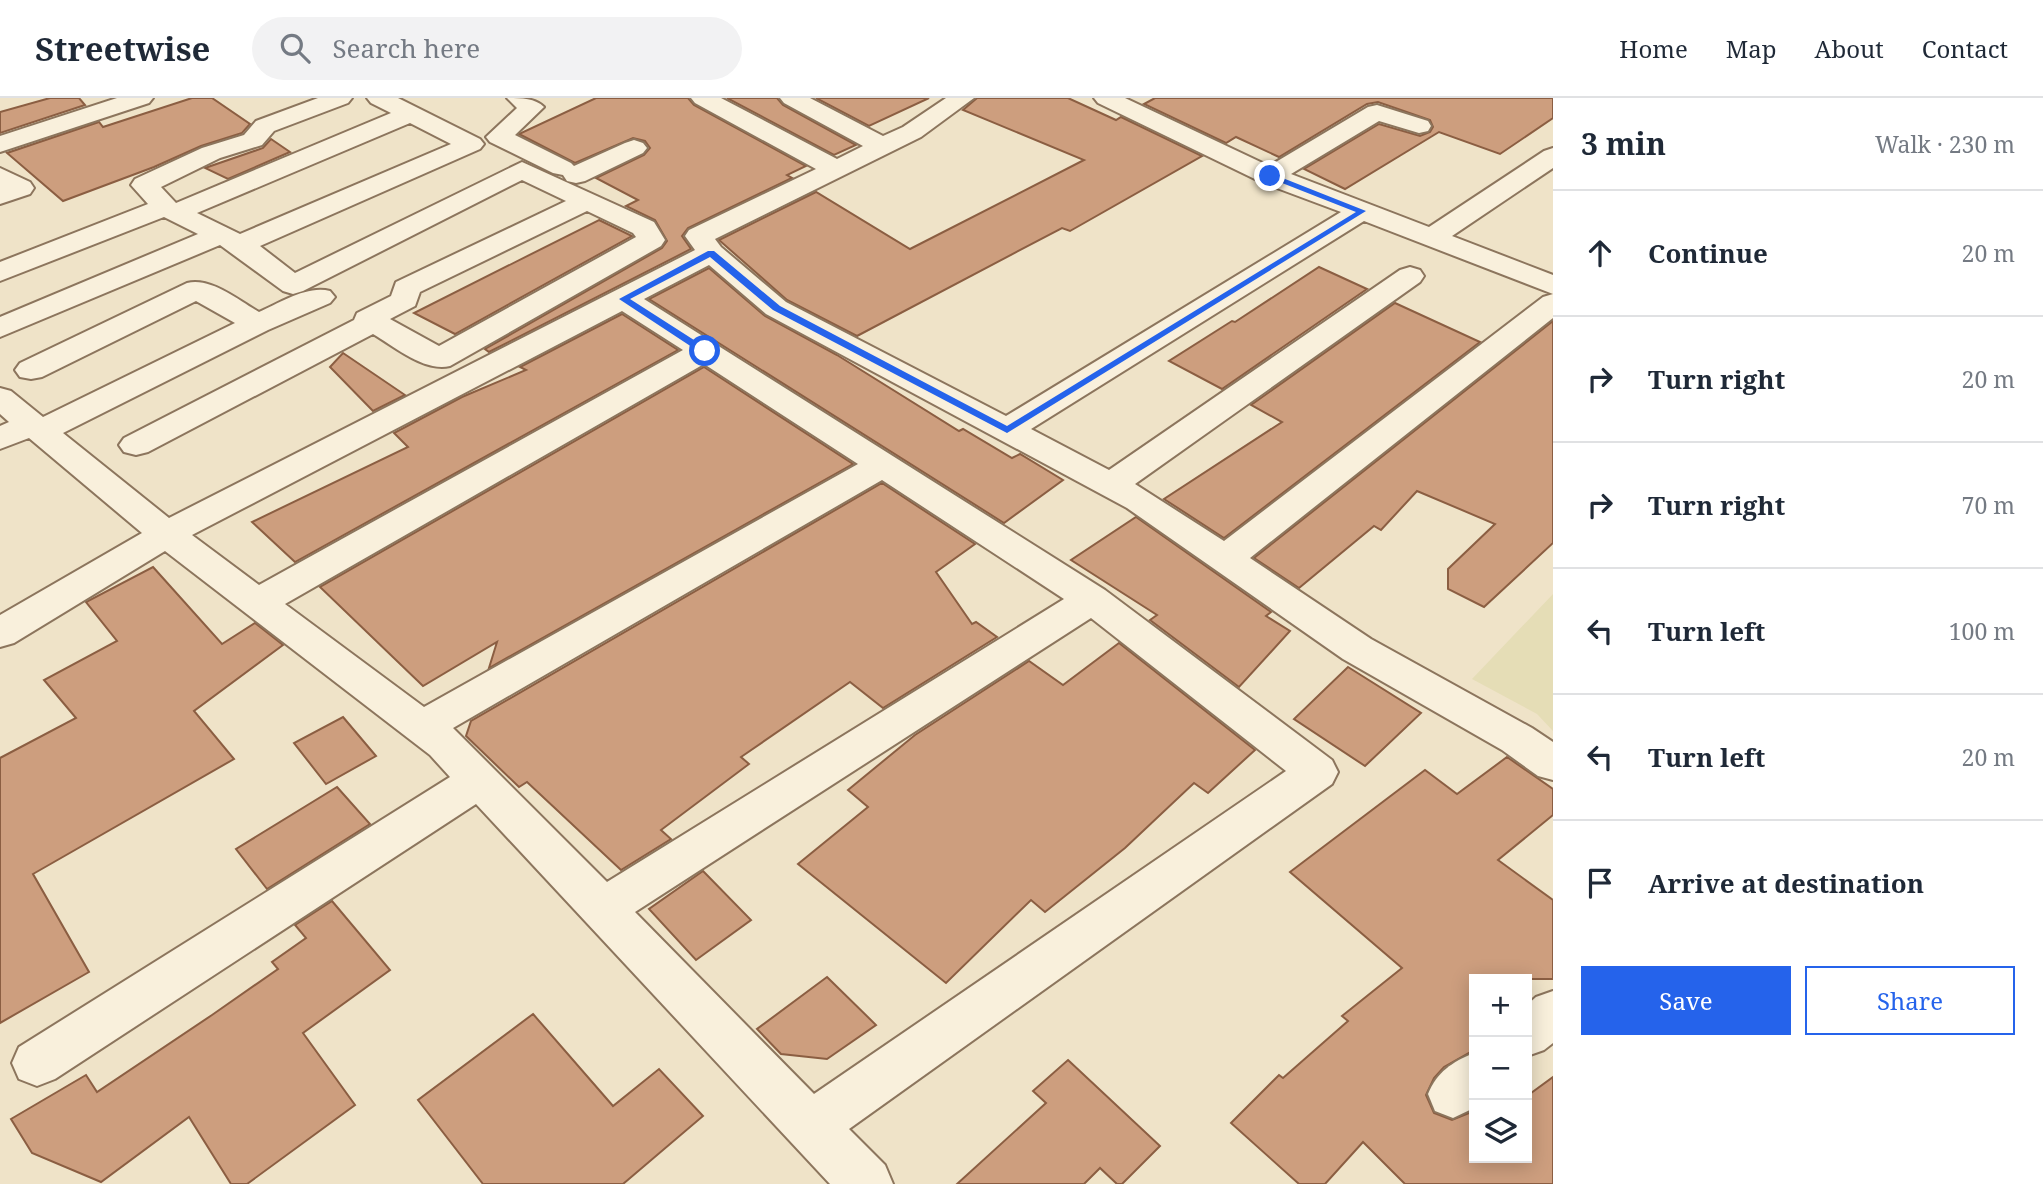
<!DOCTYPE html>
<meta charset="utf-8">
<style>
:root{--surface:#fff;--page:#f2f2f3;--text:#1f2937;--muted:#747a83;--line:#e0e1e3;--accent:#2563eb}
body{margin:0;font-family:"Noto Serif",serif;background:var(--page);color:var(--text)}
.controls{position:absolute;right:21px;bottom:21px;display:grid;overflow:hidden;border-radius:0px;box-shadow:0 4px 18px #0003}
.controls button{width:63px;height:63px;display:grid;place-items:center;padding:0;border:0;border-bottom:2px solid var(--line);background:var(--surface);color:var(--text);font:35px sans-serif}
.stop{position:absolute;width:21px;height:21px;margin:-16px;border:5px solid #2563eb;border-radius:50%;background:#fff}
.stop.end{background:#2563eb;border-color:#fff;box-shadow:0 2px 7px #0008}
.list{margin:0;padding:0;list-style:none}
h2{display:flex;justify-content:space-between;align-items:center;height:91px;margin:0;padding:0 28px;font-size:30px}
h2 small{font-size:23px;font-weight:400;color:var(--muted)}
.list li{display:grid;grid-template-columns:46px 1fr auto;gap:21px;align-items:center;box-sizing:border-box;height:126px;padding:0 28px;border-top:2px solid var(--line)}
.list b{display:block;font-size:26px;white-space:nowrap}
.list em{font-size:23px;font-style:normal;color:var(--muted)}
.actions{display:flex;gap:14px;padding:21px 28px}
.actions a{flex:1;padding:16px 0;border:2px solid var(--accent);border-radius:0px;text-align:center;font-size:24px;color:var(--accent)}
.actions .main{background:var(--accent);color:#fff}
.icon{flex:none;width:38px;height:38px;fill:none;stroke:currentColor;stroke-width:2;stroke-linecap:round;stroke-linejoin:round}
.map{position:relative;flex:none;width:1553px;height:1086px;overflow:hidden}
header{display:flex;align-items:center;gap:42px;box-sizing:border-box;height:98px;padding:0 35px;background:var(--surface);border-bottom:2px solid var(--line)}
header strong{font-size:33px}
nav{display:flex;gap:38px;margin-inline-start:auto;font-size:24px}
.search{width:490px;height:63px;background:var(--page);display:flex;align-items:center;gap:18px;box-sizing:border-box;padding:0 24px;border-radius:38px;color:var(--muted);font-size:26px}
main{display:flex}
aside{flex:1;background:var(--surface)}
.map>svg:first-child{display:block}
.farmland{fill:#e5ddb6}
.building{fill:#cd9e7e;stroke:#8b5e42;stroke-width:2}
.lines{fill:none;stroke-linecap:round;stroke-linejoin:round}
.minor-casing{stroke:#8c755d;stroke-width:4}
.minor{fill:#f9f0dc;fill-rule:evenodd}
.route{fill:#2563eb}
</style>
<header>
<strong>Streetwise</strong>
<div class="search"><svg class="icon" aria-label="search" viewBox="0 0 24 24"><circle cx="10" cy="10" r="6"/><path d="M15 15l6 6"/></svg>Search here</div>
<nav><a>Home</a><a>Map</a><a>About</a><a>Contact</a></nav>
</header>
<main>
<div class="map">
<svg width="1553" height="1086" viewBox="0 0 1553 1086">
<rect width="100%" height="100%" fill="#efe3c8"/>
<path class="farmland" d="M 1553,496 L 1553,633 L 1537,616 L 1472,581 Z"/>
<g class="building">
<path d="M 50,0 L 79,0 L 85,7 L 0,35 L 0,14 Z"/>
<path d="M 192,0 L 212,0 L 250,26 L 242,35 L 201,48 L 154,69 L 63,103 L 7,55 L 99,24 L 103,29 Z"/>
<path d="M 596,0 L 688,0 L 694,7 L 806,68 L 787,77 L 792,80 L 688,130 L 682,138 L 691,151 L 489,254 L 485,251 L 662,150 L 667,143 L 655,122 L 626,108 L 638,102 L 596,80 L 644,57 L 650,50 L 645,43 L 633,40 L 575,65 L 519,36 Z"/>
<path d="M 727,0 L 777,0 L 783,7 L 856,47 L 834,57 Z"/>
<path d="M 816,0 L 929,0 L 869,28 Z"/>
<path d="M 977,0 L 1068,0 L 1116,22 L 1121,19 L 1202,58 L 1070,133 L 1062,130 L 857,238 L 787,202 L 719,142 L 816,94 L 910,151 L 1084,62 L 963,12 Z"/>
<path d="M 1155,0 L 1553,0 L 1553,20 L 1500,56 L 1439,34 L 1345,91 L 1304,71 L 1379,26 L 1420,38 L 1430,34 L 1433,29 L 1430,22 L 1378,4 L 1367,6 L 1279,59 L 1236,39 L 1226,45 L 1144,6 Z"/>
<path d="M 271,41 L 290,54 L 228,81 L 205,70 L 263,50 Z"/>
<path d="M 599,122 L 632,138 L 455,236 L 414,215 Z"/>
<path d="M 1319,169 L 1367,191 L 1222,291 L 1169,263 L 1232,223 L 1235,224 Z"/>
<path d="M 709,170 L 765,218 L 837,257 L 959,333 L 963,331 L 1012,360 L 1020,356 L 1063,382 L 1004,425 L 649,201 Z"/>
<path d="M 1395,205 L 1480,244 L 1224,440 L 1164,401 L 1282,324 L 1251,307 Z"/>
<path d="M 622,216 L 678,252 L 295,464 L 252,424 L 408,349 L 394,335 L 462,299 L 526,272 L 520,269 Z"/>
<path d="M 1553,223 L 1553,445 L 1484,509 L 1448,491 L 1448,471 L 1495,426 L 1417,393 L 1381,432 L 1374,428 L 1299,490 L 1254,460 Z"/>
<path d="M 343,255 L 405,297 L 373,313 L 330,269 Z"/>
<path d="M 704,269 L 853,366 L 489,570 L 497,544 L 423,588 L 320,489 Z"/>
<path d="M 882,385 L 975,446 L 936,474 L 972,526 L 976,524 L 997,539 L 883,610 L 850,584 L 741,659 L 749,666 L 661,732 L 671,741 L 621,772 L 527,684 L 519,689 L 466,638 L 471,623 Z"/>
<path d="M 1136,419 L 1271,514 L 1266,518 L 1290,533 L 1239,589 L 1150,522 L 1157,517 L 1071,462 Z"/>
<path d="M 153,469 L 222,546 L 255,525 L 283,547 L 194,613 L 234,661 L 33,776 L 89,874 L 0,925 L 0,660 L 76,620 L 44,582 L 117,543 L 86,504 Z"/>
<path d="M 1119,545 L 1255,652 L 1208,695 L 1194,685 L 1125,750 L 1045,814 L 1031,802 L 946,885 L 798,766 L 868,709 L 848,692 L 915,637 L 1029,563 L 1063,587 Z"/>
<path d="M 1348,569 L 1421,615 L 1365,668 L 1294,621 Z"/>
<path d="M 343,619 L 376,658 L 326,686 L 294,645 Z"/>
<path d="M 1507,659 L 1553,691 L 1553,717 L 1498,762 L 1553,802 L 1553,881 L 1474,881 L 1474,952 L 1444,969 L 1434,980 L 1426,997 L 1434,1015 L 1452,1022 L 1474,1013 L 1474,1060 L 1527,1060 L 1527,998 L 1553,979 L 1553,1086 L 1405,1086 L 1363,1044 L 1325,1086 L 1299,1086 L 1231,1025 L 1279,977 L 1283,980 L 1348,923 L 1342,918 L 1402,870 L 1290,774 L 1425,672 L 1457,696 Z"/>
<path d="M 337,689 L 370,726 L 267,791 L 236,751 Z"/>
<path d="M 703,773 L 751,822 L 696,862 L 649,811 Z"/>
<path d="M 332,803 L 390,872 L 303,935 L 355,1007 L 247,1086 L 231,1086 L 189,1019 L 101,1084 L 32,1055 L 11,1021 L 86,977 L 97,994 L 212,917 L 278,871 L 272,864 L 306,840 L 295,827 Z"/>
<path d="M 827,879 L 876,927 L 827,961 L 781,956 L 757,931 Z"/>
<path d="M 533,916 L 613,1008 L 659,971 L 703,1018 L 623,1086 L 483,1086 L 418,1002 Z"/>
<path d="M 1068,962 L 1160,1048 L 1122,1086 L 1117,1086 L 1100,1070 L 1084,1086 L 957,1086 L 1046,1005 L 1033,993 Z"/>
</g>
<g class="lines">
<g class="minor-casing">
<g id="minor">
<path d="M 117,0 L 153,0 L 149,5 L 0,54 L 0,38 Z"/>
<path d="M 318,0 L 352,0 L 348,5 L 274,33 L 262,47 L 220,60 L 161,89 L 176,105 L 391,15 L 371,5 L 367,0 L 398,0 L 480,41 L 484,46 L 480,51 L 260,148 L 295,175 L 522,64 L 654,124 L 665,142 L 661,148 L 450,268 C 424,274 395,249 373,236 L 148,354 L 136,357 L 124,354 L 119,347 L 124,340 L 354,222 L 357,215 L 391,198 L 396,184 L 566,103 L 522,82 L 303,193 L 293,196 L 283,193 L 220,147 L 0,239 L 0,219 L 198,136 L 164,119 L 0,183 L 0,164 L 148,106 L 131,87 L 135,81 L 202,50 L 244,37 L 256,23 ZM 410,25 L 451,46 L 240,136 L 197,115 ZM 587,113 L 633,135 L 636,139 L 439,248 L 390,221 L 415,208 L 420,194 Z"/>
<path d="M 507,0 C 521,0 535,0 544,9 L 515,37 L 571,65 L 574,68 L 625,45 L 634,42 L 643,45 L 647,50 L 643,55 L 585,83 L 576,85 L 567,83 L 563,77 L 553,75 L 490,44 L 486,39 L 517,10 Z"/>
<path d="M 691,0 L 721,0 L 837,61 L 863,48 L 784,5 L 780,0 L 810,0 L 883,38 L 903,29 L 946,0 L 974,0 L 921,39 L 715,141 L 721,149 L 786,204 L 1006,318 L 1341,114 L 1261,84 L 1098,5 L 1094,0 L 1125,0 L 1269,68 L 1368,9 L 1377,7 L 1428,23 L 1431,28 L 1428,33 L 1419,35 L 1379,23 L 1291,76 L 1429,129 L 1544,53 L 1553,50 L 1553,70 L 1452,138 L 1553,177 L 1553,196 L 1364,123 L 1031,331 L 1109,372 L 1400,172 L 1410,169 L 1420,172 L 1424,178 L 1420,184 L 1135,386 L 1224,443 L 1543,199 L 1553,196 L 1553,220 L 1250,460 L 1371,541 L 1532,630 L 1553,644 L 1553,682 L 1538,678 L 1502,652 L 1343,561 L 1127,410 L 766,216 L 709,167 L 644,201 L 1105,492 L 1332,662 L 1338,674 L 1332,686 L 849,1031 L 885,1067 L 893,1086 L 830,1086 L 476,706 L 55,981 L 37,988 L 19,981 L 12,965 L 19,949 L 450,679 L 430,657 L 165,453 L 14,545 L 0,549 L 0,517 L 142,435 L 29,340 L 0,351 L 0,328 L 9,324 L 0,316 L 0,290 L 11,293 L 43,319 L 235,225 L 196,203 L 42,279 L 31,281 L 20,279 L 15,272 L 20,265 L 187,185 C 211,179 238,202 259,214 C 280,205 307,187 330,193 L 335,199 L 330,205 L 268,232 L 63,335 L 169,420 L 695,152 L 685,138 L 689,132 L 816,71 L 695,5 ZM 622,213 L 683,252 L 259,487 L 192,437 ZM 704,266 L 858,366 L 424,609 L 285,506 ZM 882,382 L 1064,501 L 607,784 L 453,630 ZM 1091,520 L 1286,673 L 814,996 L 635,814 Z"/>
<path d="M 0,70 L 30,84 L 34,90 L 30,96 L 0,106 Z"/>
<path d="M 1553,893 L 1553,945 L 1544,952 L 1527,958 L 1527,907 L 1536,899 Z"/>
<path d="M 1474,955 L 1474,1010 L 1453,1020 L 1435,1013 L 1428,996 C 1437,974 1452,964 1474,955 Z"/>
</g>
</g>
<use href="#minor" class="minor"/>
</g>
<path class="route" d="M 1270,75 L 1366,113 L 1007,335 L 773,212 L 710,159 L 630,201 L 708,251 L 708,255 L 701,255 L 619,201 L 708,153 L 714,153 L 780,208 L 1007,328 L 1356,114 L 1267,79 Z"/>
</svg>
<div class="controls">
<button>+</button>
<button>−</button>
<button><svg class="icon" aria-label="layers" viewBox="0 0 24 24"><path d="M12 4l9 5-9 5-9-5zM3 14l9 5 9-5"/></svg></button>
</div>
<div class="stop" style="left:705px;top:253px"></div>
<div class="stop end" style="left:1270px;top:78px"></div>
</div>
<aside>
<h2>3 min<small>Walk · 230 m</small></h2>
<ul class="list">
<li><svg class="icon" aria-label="ahead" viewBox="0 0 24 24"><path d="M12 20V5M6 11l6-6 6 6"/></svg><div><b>Continue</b></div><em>20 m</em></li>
<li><svg class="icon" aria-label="right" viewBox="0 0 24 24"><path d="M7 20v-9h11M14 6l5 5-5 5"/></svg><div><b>Turn right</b></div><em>20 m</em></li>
<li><svg class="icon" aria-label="right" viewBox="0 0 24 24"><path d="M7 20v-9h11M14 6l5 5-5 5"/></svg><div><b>Turn right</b></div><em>70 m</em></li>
<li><svg class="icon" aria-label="left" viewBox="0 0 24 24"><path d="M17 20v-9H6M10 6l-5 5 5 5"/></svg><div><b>Turn left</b></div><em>100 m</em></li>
<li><svg class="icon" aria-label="left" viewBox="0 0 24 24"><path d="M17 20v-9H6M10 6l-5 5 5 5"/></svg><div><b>Turn left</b></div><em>20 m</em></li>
<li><svg class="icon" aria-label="arrive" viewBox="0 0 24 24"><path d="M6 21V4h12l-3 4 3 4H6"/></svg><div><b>Arrive at destination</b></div></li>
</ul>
<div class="actions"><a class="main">Save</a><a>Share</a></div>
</aside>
</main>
